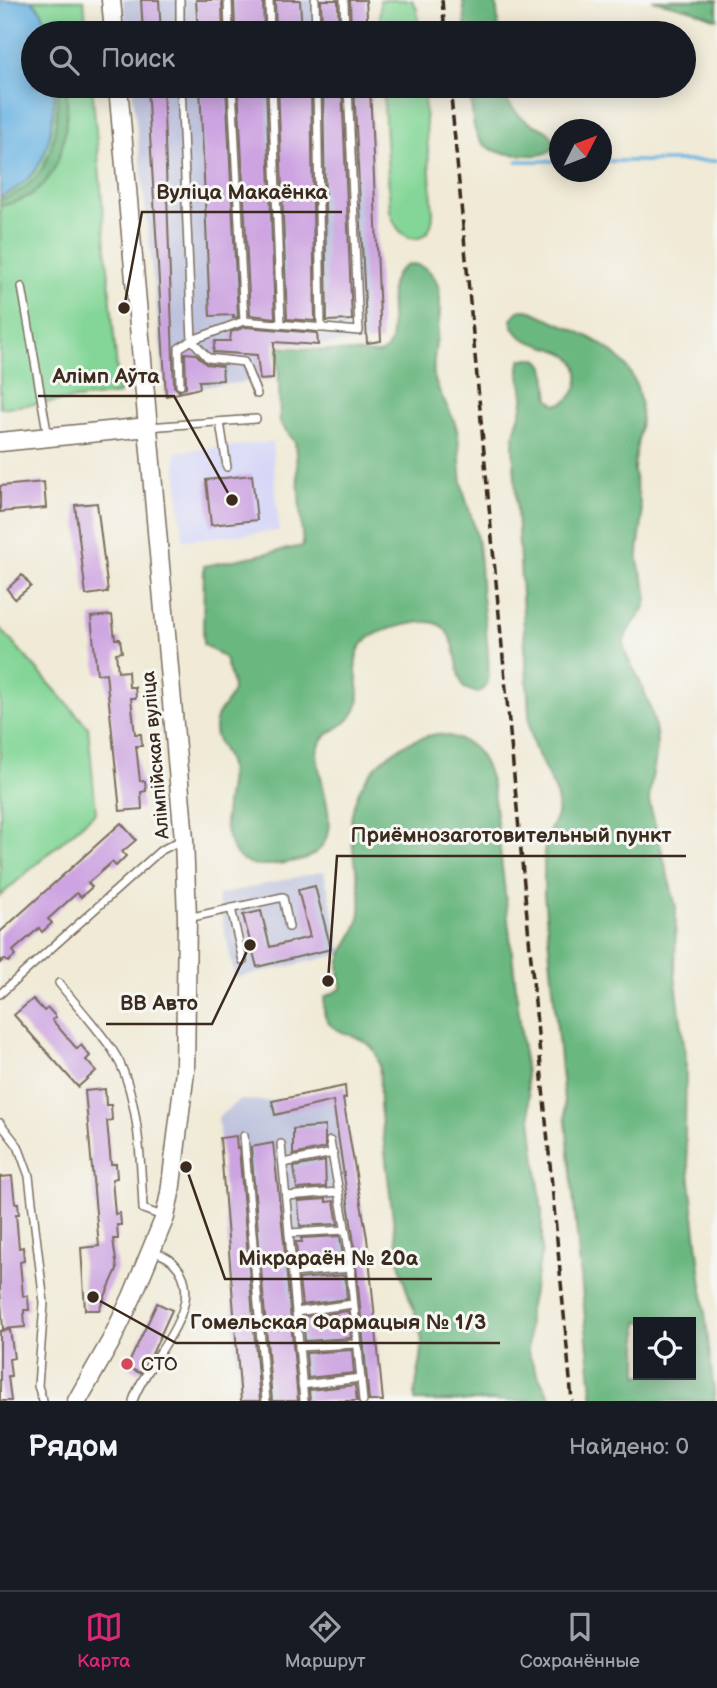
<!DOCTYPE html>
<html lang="ru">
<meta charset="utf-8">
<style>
:root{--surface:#171b24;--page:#20242c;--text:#f1f3f6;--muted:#9ea1a6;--line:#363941;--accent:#db2777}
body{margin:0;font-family:"Balsamiq Sans",sans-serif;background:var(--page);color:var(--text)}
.controls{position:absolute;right:21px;bottom:21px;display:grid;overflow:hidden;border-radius:0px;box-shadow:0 4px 18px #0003}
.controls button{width:63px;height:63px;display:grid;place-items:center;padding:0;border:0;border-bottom:2px solid var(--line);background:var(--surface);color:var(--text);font:35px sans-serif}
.compass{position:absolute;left:549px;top:119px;width:63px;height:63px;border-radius:50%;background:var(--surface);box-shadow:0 4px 18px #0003;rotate:48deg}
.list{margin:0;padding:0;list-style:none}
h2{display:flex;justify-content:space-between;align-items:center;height:91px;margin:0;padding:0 28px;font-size:30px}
h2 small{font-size:23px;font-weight:400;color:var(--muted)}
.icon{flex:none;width:38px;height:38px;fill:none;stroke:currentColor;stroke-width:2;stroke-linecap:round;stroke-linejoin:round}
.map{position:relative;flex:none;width:717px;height:1401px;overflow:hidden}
.search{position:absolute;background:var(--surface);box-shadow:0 4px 18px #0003;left:21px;right:21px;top:21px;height:77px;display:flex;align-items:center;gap:18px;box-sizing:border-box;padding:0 24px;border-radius:38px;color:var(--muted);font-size:26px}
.sheet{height:189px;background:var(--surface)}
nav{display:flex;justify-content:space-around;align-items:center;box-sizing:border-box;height:98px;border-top:2px solid var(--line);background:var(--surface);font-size:19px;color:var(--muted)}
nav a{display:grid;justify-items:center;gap:4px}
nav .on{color:var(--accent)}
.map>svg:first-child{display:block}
.built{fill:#d6d7f8}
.industrial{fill:#bec2dd}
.green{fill:#83d697;stroke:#5f805a;stroke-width:2}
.forest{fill:#6ab780;stroke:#52704f;stroke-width:2;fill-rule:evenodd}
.water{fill:#6ab3e2;stroke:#526e80;stroke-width:2}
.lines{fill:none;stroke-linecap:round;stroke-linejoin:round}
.stream{stroke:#6ab3e2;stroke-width:3.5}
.building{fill:#cda4e1}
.service-casing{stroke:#7a6d5e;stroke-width:10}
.tertiary-casing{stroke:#7a6d5e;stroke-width:21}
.service{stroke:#fff;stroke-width:7}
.tertiary{stroke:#fff;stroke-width:18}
.rail{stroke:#3b2a1e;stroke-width:3.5;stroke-dasharray:10 5;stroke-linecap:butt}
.poi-dot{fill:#d1495b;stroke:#f6f6f2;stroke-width:2.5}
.labels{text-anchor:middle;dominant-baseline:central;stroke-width:6;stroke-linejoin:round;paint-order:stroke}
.street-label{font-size:19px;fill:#3b2a1e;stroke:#f6f6f2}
.poi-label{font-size:19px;fill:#3b2a1e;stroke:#f6f6f2;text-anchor:start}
.leader{fill:none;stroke:#3b2a1e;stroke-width:2.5}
.callout-dot{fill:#3b2a1e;stroke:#f6f6f2;stroke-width:2.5}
.callout-label{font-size:21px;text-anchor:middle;font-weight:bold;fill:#3b2a1e;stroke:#f6f6f2;stroke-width:6;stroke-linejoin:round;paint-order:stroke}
</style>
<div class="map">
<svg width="717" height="1401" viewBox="0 0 717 1401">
<rect width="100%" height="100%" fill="#f6f6f2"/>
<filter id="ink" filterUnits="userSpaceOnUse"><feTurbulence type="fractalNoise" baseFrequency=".0143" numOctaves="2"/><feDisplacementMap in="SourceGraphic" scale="14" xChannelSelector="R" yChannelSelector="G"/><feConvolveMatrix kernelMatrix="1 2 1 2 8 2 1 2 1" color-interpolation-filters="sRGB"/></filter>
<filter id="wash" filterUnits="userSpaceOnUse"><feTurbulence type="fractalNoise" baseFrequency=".00686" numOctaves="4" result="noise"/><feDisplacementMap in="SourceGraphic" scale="28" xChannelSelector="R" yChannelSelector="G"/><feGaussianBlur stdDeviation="1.57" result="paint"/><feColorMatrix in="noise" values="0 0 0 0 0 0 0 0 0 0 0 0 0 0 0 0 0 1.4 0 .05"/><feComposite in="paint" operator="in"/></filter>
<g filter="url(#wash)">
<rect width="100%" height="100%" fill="#f0ead6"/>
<path class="built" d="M 272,442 L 279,531 L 183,540 L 175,452 Z"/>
<g class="industrial">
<path d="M 123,0 L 366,0 L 368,33 L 126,33 Z"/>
<path d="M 132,86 L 370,86 L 381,341 L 318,345 L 275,342 L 273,379 L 200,387 L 166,396 Z"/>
<path d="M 324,871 L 342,954 L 235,978 L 217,895 Z"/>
<path d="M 345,1086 L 346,1115 L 383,1401 L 240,1401 L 218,1117 L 239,1100 L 272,1101 Z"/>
</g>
<g class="green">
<path d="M 32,0 L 84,0 L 87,33 L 48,33 L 42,12 Z"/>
<path d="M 380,0 L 412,0 L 417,9 L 419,33 L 380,33 Z"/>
<path d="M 55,86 L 92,86 L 119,394 L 0,408 L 0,197 C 47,178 52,130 55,86 Z"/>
<path d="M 383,86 L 423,86 L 433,214 C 432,234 418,248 400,231 C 395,226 392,218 390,211 Z"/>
<path d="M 0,628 L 88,727 L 96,812 L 0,896 Z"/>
</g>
<g class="forest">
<path d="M 463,0 L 496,0 L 499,33 L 466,33 Z"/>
<path d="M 652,0 L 717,0 L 717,19 L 690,9 Z"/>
<path d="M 58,86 L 67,86 C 68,120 66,169 35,192 C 25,200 12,203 0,206 L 0,200 C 53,184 57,134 58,86 Z"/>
<path d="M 470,86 L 502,86 C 505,99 513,111 524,119 C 537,129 554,127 554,147 C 546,157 536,155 524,155 C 469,153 474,132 470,86 Z"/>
<path d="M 412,264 C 462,270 429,347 434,376 C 438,396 453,411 457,430 C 461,449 459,469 463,488 C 466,504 473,518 476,534 C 481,554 480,577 482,597 C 485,625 490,654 488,682 L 484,689 L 477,693 L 464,688 C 459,678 458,667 456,656 C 448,613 427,620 392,628 C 379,632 363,638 358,652 C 350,671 365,690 356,710 C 346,730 323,727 317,752 C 318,777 334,812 327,836 C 320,857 304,860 285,863 C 264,866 241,870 231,845 C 219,819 229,798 230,772 C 230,755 214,743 215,727 C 215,710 232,702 233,689 C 233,679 227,668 225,658 L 203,644 L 204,566 L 303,546 L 295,442 L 280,423 L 278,347 L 380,354 L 387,349 L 391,342 C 395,317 379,272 412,264 Z"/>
<path d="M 525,310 L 532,311 C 581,335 640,348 641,412 C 642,432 634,450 634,470 C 635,486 641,501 642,517 C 642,532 637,546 638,560 C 639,572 647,584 647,596 C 647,616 626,624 624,643 C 623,654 633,667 638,677 C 645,692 652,711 655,727 C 661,753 650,775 649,801 L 676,907 L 675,975 L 686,1059 L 685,1136 L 715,1401 L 593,1401 L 544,894 L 544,853 L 547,837 L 557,815 L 558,802 L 555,790 L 534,747 L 530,730 L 513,445 C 513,426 522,415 523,400 C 524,386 515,373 521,360 C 551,349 546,385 549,399 L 555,404 C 563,405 568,401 573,394 C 577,388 579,381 578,373 C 576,338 515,355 511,319 L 518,311 ZM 638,1322 L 691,1322 L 691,1375 L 638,1375 Z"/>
<path d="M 437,734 C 473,738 485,754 493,789 L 542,1213 L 542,1251 L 529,1310 L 528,1352 L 535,1369 L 552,1401 L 415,1401 C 414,1381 423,1362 422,1343 C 420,1316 404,1292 400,1265 C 391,1213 386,1159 380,1106 C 379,1091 381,1076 379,1063 C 372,1022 315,1047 325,997 L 341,989 C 341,982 339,975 339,968 C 339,950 356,937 359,919 C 365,887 350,855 351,823 C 354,776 393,742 437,734 Z"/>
</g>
<path class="water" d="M 0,0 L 32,0 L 42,12 L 48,33 L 33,33 L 33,86 L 55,86 C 52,133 50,177 0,197 Z"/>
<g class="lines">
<g class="stream">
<path d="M 517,161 L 560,161"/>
<path d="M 602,161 L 717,161"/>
</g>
</g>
<g id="blocks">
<g class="building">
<path d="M 141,0 L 159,0 L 161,33 L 143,33 Z"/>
<path d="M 196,0 L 222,0 L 223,33 L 198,33 Z"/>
<path d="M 234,0 L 263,0 L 264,33 L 235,33 Z"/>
<path d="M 275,0 L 300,0 L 302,33 L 276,33 Z"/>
<path d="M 321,0 L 338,0 L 339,33 L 322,33 Z"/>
<path d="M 350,0 L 366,0 L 368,33 L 351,33 Z"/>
<path d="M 147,86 L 163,86 L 174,386 L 179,391 L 186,387 L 185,353 L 196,354 L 206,364 L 222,366 L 223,380 L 199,381 L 200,388 L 166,396 Z"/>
<path d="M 200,86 L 226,86 L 238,317 L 233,318 L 234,315 L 210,316 Z"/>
<path d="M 238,86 L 266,86 L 275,318 L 250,315 Z"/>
<path d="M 278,86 L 311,86 L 315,321 L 287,319 Z"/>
<path d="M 323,86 L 342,86 L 352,320 L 327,321 Z"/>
<path d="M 354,86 L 370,86 L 381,341 L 367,343 Z"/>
<path d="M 245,327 L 317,333 L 318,345 L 274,342 L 273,379 L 260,380 L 257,355 L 213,352 L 215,341 L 230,341 L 231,332 Z"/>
<path d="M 252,475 L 257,520 L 211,525 L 206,480 Z"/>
<path d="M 44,482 L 46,508 L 0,512 L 0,486 Z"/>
<path d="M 97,503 L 108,592 L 86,595 L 75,505 Z"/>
<path d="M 22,575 L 31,586 L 15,599 L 7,589 Z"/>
<path d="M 112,615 L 115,639 L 120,639 L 122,652 L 116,653 L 118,672 L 128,671 L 129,687 L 135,687 L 136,698 L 131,698 L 135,734 L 141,734 L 142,746 L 136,746 L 140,781 L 145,781 L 146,791 L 141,792 L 142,809 L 120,811 L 106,673 L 97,674 L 91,617 Z"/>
<path d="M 121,823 L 136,840 L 122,852 L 126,856 L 116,866 L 112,862 L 88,883 L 92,887 L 81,897 L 77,893 L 48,919 L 52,923 L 42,932 L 39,928 L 13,951 L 16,955 L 8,962 L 4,959 L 0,963 L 0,932 Z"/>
<path d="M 315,886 L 331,949 L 257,967 L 243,915 L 261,911 L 270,947 L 310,937 L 298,890 Z"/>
<path d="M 33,999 L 44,1011 L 48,1008 L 56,1017 L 52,1020 L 77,1049 L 81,1045 L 90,1056 L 86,1060 L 96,1071 L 78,1087 L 14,1015 Z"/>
<path d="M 345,1086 L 346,1098 L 343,1099 L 367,1238 L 383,1401 L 369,1401 L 354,1243 L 333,1101 L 275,1115 L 272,1101 Z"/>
<path d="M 105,1089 L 106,1105 L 111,1105 L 112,1120 L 107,1121 L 111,1164 L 116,1164 L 117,1178 L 112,1179 L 115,1214 L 120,1213 L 121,1225 L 117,1225 L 118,1239 L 113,1239 L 117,1269 L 99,1310 L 85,1310 L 81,1248 L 99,1246 L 85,1091 Z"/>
<path d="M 325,1126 L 325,1148 L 293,1155 L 293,1129 Z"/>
<path d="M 236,1136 L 237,1149 L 239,1148 L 260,1401 L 241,1401 L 220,1138 Z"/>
<path d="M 273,1143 L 284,1242 L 298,1401 L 272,1401 L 251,1147 Z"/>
<path d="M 325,1161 L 326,1187 L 297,1189 L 294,1167 Z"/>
<path d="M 12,1176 L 15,1203 L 18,1203 L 19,1214 L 16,1214 L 19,1248 L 23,1247 L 24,1261 L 20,1262 L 23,1296 L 28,1296 L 29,1310 L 24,1310 L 25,1327 L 3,1329 L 0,1290 L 0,1177 Z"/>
<path d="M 326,1199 L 326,1202 L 334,1201 L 338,1224 L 300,1226 L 298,1201 Z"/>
<path d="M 340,1236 L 344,1262 L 298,1266 L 296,1242 L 302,1242 L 301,1238 Z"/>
<path d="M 345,1275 L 347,1299 L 302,1305 L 299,1279 Z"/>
<path d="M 157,1303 L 172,1310 L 152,1354 L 140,1373 L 127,1367 Z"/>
<path d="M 348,1311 L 351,1338 L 305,1341 L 303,1317 Z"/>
<path d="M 10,1330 L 14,1358 L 9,1359 L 11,1376 L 8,1376 L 11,1401 L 0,1401 L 0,1331 Z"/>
<path d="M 352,1350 L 354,1373 L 308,1378 L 306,1353 Z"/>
<path d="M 355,1385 L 357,1401 L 310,1401 L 309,1390 Z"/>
</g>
</g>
</g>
<g filter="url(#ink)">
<use href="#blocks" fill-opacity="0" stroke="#7a6d5e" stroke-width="2"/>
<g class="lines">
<g class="service-casing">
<g id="service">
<path d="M 180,0 L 180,33"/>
<path d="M 228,0 L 229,33"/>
<path d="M 269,0 L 270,33"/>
<path d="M 315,0 L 316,33"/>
<path d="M 344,0 L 345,33"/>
<path d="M 181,86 L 192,340 L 208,358 L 244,362 L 257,394"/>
<path d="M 232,86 L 244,321"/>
<path d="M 272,86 L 281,324"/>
<path d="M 317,86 L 321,328"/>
<path d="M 22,287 L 48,437"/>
<path d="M 180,385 L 179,348 L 192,340 L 244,321 L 359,331 L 348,86"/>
<path d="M 220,422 L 227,467"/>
<path d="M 148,427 L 256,419"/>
<path d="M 231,908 L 243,961"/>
<path d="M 188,918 L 283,897 L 289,927"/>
<path d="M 59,983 C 77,1006 97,1027 113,1051 C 139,1090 141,1163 143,1209 L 165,1217"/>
<path d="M 0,994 L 160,851 L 183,839"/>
<path d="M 0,1123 L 18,1146 L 29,1176 L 44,1303 L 38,1386 L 43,1401"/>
<path d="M 244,1136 L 266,1401"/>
<path d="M 330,1141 L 348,1244 L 363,1401"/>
<path d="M 281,1144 L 304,1401"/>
<path d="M 283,1163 L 333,1153"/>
<path d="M 286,1196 L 339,1192"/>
<path d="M 289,1233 L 345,1230"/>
<path d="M 292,1273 L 350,1268"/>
<path d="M 296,1312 L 353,1304"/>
<path d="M 299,1347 L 357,1344"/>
<path d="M 302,1385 L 361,1378"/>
<path d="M 133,1401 C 145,1361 215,1301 172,1261 C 167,1256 159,1254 153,1251"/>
</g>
</g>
<g class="tertiary-casing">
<g id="tertiary">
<path d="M 111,0 L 114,33"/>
<path d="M 0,442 L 148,427"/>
<path d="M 77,1401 L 111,1341 L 132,1297 L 165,1217 L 170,1193 L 185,1071 L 187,918 L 184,839 L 118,86"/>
</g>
</g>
<use href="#service" class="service"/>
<use href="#tertiary" class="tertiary"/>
<g class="rail">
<path d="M 442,0 L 445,33"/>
<path d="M 450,86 L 572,1401"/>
</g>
</g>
</g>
<circle class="poi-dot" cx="127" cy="1364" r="7"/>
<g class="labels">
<g class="street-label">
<text transform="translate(156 755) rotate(-95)">Алімпійская вуліца</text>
</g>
<g class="poi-label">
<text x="141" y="1364">СТО</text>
</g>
</g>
<path class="leader" d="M124 308L142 212H342M232 500L174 396H38M328 981L337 856H686M250 945L212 1024H106M186 1167L225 1279H432M93 1297L176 1343H500"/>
<g class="callout-dot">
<circle cx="124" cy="308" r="7"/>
<circle cx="232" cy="500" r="7"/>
<circle cx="328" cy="981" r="7"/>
<circle cx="250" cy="945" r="7"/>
<circle cx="186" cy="1167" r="7"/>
<circle cx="93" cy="1297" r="7"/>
</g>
<g class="callout-label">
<text x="242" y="199">Вуліца Макаёнка</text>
<text x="106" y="383">Алімп Аўта</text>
<text x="511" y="842">Приёмнозаготовительный пункт</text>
<text x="159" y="1010">ВВ Авто</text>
<text x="328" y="1265">Мікрараён № 20а</text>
<text x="338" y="1329">Гомельская Фармацыя № 1/3</text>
</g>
</svg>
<div class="controls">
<button><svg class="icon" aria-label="locate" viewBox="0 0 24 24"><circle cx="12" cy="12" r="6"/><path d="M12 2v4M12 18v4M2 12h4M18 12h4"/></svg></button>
</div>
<svg class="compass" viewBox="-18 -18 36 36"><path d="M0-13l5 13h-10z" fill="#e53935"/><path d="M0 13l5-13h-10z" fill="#9ea1a6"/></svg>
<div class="search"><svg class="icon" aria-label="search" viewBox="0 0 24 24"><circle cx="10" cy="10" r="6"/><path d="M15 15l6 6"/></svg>Поиск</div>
</div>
<section class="sheet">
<h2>Рядом<small>Найдено: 0</small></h2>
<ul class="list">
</ul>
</section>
<nav>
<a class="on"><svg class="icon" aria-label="map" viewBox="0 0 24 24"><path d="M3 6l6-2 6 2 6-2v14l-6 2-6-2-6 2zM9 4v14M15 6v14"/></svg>Карта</a>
<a><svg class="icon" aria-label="directions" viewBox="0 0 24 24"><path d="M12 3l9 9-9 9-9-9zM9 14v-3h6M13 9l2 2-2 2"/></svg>Маршрут</a>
<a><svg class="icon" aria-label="saved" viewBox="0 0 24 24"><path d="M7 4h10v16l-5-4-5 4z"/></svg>Сохранённые</a>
</nav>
